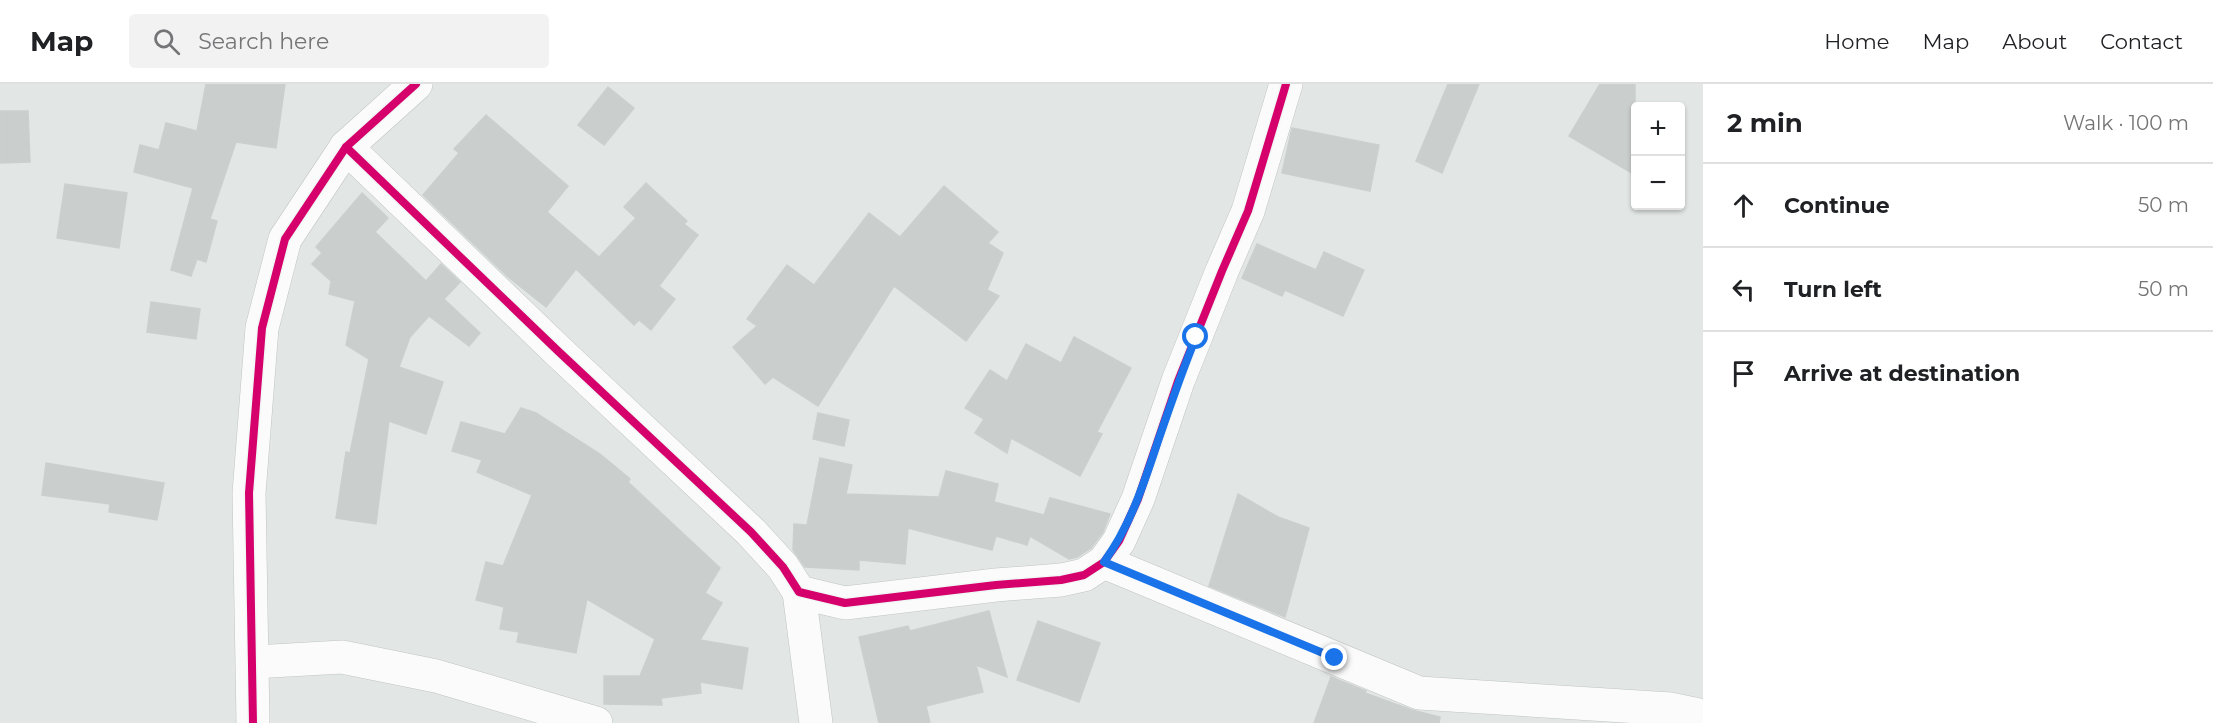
<!DOCTYPE html>
<meta charset="utf-8">
<style>
:root{--surface:#fff;--page:#f2f2f2;--text:#202124;--muted:#757577;--line:#e0e0e0}
body{margin:0;font-family:Montserrat,sans-serif;background:var(--page);color:var(--text)}
.controls{position:absolute;right:18px;top:18px;display:grid;overflow:hidden;border-radius:6px;box-shadow:0 2px 4px #0004}
.controls button{width:54px;height:54px;display:grid;place-items:center;padding:0;border:0;border-bottom:2px solid var(--line);background:var(--surface);color:var(--text);font:30px sans-serif}
.stop{position:absolute;width:18px;height:18px;margin:-14px;border:4px solid #1a73e8;border-radius:50%;background:#fff}
.stop.end{background:#1a73e8;border-color:#fff;box-shadow:0 2px 6px #0008}
.list{margin:0;padding:0;list-style:none}
h2{display:flex;justify-content:space-between;align-items:center;height:78px;margin:0;padding:0 24px;font-size:26px}
h2 small{font-size:20px;font-weight:400;color:var(--muted)}
.list li{display:grid;grid-template-columns:39px 1fr auto;gap:18px;align-items:center;box-sizing:border-box;height:84px;padding:0 24px;border-top:2px solid var(--line)}
.list b{display:block;font-size:22px;white-space:nowrap}
.list em{font-size:20px;font-style:normal;color:var(--muted)}
.icon{flex:none;width:33px;height:33px;fill:none;stroke:currentColor;stroke-width:2;stroke-linecap:round;stroke-linejoin:round}
.map{position:relative;flex:none;width:1703px;height:639px;overflow:hidden}
header{display:flex;align-items:center;gap:36px;box-sizing:border-box;height:84px;padding:0 30px;background:var(--surface);border-bottom:2px solid var(--line)}
header strong{font-size:28px}
nav{display:flex;gap:33px;margin-inline-start:auto;font-size:21px}
.search{width:420px;height:54px;background:var(--page);display:flex;align-items:center;gap:15px;box-sizing:border-box;padding:0 21px;border-radius:6px;color:var(--muted);font-size:22px}
main{display:flex}
aside{flex:1;background:var(--surface)}
.map>svg:first-child{display:block}
.building{fill:#cacecd;stroke:#cbd0ce;stroke-width:1.5}
.lines{fill:none;stroke-linecap:round;stroke-linejoin:round}
.minor-casing{stroke:#bfc4c2;stroke-width:34}
.minor{stroke:#fbfbfb;stroke-width:33}
.cycleway-casing{stroke:#f0f7f4;stroke-width:11}
.cycleway{stroke:#d6006c;stroke-width:8}
.route{stroke:#1a73e8;stroke-width:8}
</style>
<header>
<strong>Map</strong>
<div class="search"><svg class="icon" aria-label="search" viewBox="0 0 24 24"><circle cx="10" cy="10" r="6"/><path d="M15 15l6 6"/></svg>Search here</div>
<nav><a>Home</a><a>Map</a><a>About</a><a>Contact</a></nav>
</header>
<main>
<div class="map">
<svg width="1703" height="639" viewBox="0 0 1703 639">
<rect width="100%" height="100%" fill="#e2e7e5"/>
<g class="building">
<path d="M 206,0 L 285,0 L 276,64 L 236,58 L 210,135 L 217,137 L 206,178 L 197,175 L 191,192 L 171,186 L 193,104 L 134,88 L 140,61 L 159,66 L 166,39 L 197,47 Z"/>
<path d="M 1448,0 L 1479,0 L 1442,89 L 1416,77 Z"/>
<path d="M 1600,0 L 1635,0 L 1635,91 L 1569,52 Z"/>
<path d="M 608,3 L 634,24 L 604,61 L 578,41 Z"/>
<path d="M 0,27 L 28,27 L 30,78 L 0,79 Z"/>
<path d="M 486,31 L 568,102 L 547,128 L 599,173 L 636,134 L 624,123 L 646,99 L 687,137 L 684,140 L 698,151 L 659,202 L 675,215 L 651,246 L 639,236 L 634,241 L 576,185 L 546,223 L 507,192 L 423,111 L 459,69 L 454,65 Z"/>
<path d="M 1292,44 L 1379,61 L 1370,107 L 1282,89 Z"/>
<path d="M 65,100 L 127,109 L 119,164 L 57,154 Z"/>
<path d="M 944,102 L 998,148 L 988,159 L 1003,169 L 987,206 L 999,212 L 966,257 L 894,202 L 818,322 L 773,293 L 765,300 L 733,263 L 757,242 L 747,235 L 787,181 L 814,201 L 869,129 L 900,153 Z"/>
<path d="M 362,109 L 388,134 L 375,148 L 426,197 L 441,180 L 460,198 L 444,215 L 480,249 L 469,262 L 429,232 L 410,253 L 399,283 L 443,298 L 426,350 L 389,337 L 376,440 L 336,434 L 346,368 L 350,369 L 369,275 L 346,261 L 355,217 L 329,210 L 331,197 L 312,180 L 322,169 L 316,163 Z"/>
<path d="M 1257,160 L 1316,186 L 1324,168 L 1364,186 L 1343,232 L 1285,206 L 1282,212 L 1242,194 Z"/>
<path d="M 151,218 L 200,225 L 196,255 L 147,248 Z"/>
<path d="M 1074,253 L 1131,284 L 1097,348 L 1102,350 L 1080,392 L 1011,354 L 1007,369 L 975,349 L 984,335 L 965,324 L 990,286 L 1007,297 L 1026,260 L 1061,279 Z"/>
<path d="M 521,324 L 536,329 L 600,370 L 630,395 L 628,398 L 720,484 L 705,509 L 722,519 L 700,556 L 748,564 L 742,605 L 700,598 L 701,609 L 661,614 L 662,621 L 604,620 L 604,592 L 640,592 L 655,555 L 587,515 L 576,569 L 517,558 L 519,548 L 500,545 L 504,523 L 476,516 L 486,478 L 503,482 L 532,411 L 477,388 L 482,376 L 452,367 L 461,338 L 505,350 Z"/>
<path d="M 818,329 L 849,336 L 844,362 L 813,355 Z"/>
<path d="M 820,374 L 852,381 L 846,410 L 939,413 L 946,387 L 998,400 L 994,418 L 1044,431 L 1050,414 L 1110,430 L 1103,448 L 1091,464 L 1077,473 L 1069,475 L 1030,452 L 1027,461 L 996,452 L 992,466 L 908,444 L 905,480 L 859,476 L 859,486 L 805,483 L 793,466 L 794,440 L 807,441 Z"/>
<path d="M 46,379 L 164,399 L 157,436 L 109,428 L 110,420 L 42,411 Z"/>
<path d="M 1238,410 L 1278,433 L 1309,444 L 1285,533 L 1209,502 Z"/>
<path d="M 989,527 L 1007,593 L 976,581 L 983,608 L 926,622 L 930,639 L 879,639 L 859,553 L 908,542 L 910,547 Z"/>
<path d="M 1038,537 L 1100,559 L 1079,618 L 1017,596 Z"/>
<path d="M 1331,593 L 1366,607 L 1365,609 L 1412,626 L 1440,633 L 1439,639 L 1314,639 Z"/>
</g>
<g class="lines">
<g class="minor-casing">
<g id="minor">
<path d="M 346,63 L 558,267 L 751,448 L 783,483 L 799,508 L 845,519 L 996,501 L 1061,496 L 1084,491 L 1104,478 L 1119,457 L 1138,415 L 1178,297 L 1222,187 L 1248,127 L 1286,0"/>
<path d="M 1104,478 L 1419,609 L 1671,625 L 1703,632"/>
<path d="M 799,508 L 816,639"/>
<path d="M 253,578 L 342,573 L 436,592 L 596,639"/>
<path d="M 253,639 L 249,409 L 262,244 L 285,155 L 346,63 L 416,0"/>
</g>
</g>
<use href="#minor" class="minor"/>
<g class="cycleway-casing">
<g id="cycleway">
<path d="M 346,63 L 558,267 L 751,448 L 783,483 L 799,508 L 845,519 L 996,501 L 1061,496 L 1084,491 L 1104,478 L 1119,457 L 1138,415 L 1178,297 L 1222,187 L 1248,127 L 1286,0"/>
<path d="M 253,639 L 249,409 L 262,244 L 285,155 L 346,63 L 416,0"/>
</g>
</g>
<use href="#cycleway" class="cycleway"/>
</g>
<g class="lines">
<path class="route" d="M 1196,253 C 1182,287 1170,322 1158,357 C 1144,399 1131,441 1104,478 L 1335,574"/>
</g>
</svg>
<div class="controls">
<button>+</button>
<button>−</button>
</div>
<div class="stop" style="left:1196px;top:253px"></div>
<div class="stop end" style="left:1335px;top:574px"></div>
</div>
<aside>
<h2>2 min<small>Walk · 100 m</small></h2>
<ul class="list">
<li><svg class="icon" aria-label="ahead" viewBox="0 0 24 24"><path d="M12 20V5M6 11l6-6 6 6"/></svg><div><b>Continue</b></div><em>50 m</em></li>
<li><svg class="icon" aria-label="left" viewBox="0 0 24 24"><path d="M17 20v-9H6M10 6l-5 5 5 5"/></svg><div><b>Turn left</b></div><em>50 m</em></li>
<li><svg class="icon" aria-label="arrive" viewBox="0 0 24 24"><path d="M6 21V4h12l-3 4 3 4H6"/></svg><div><b>Arrive at destination</b></div></li>
</ul>
</aside>
</main>
